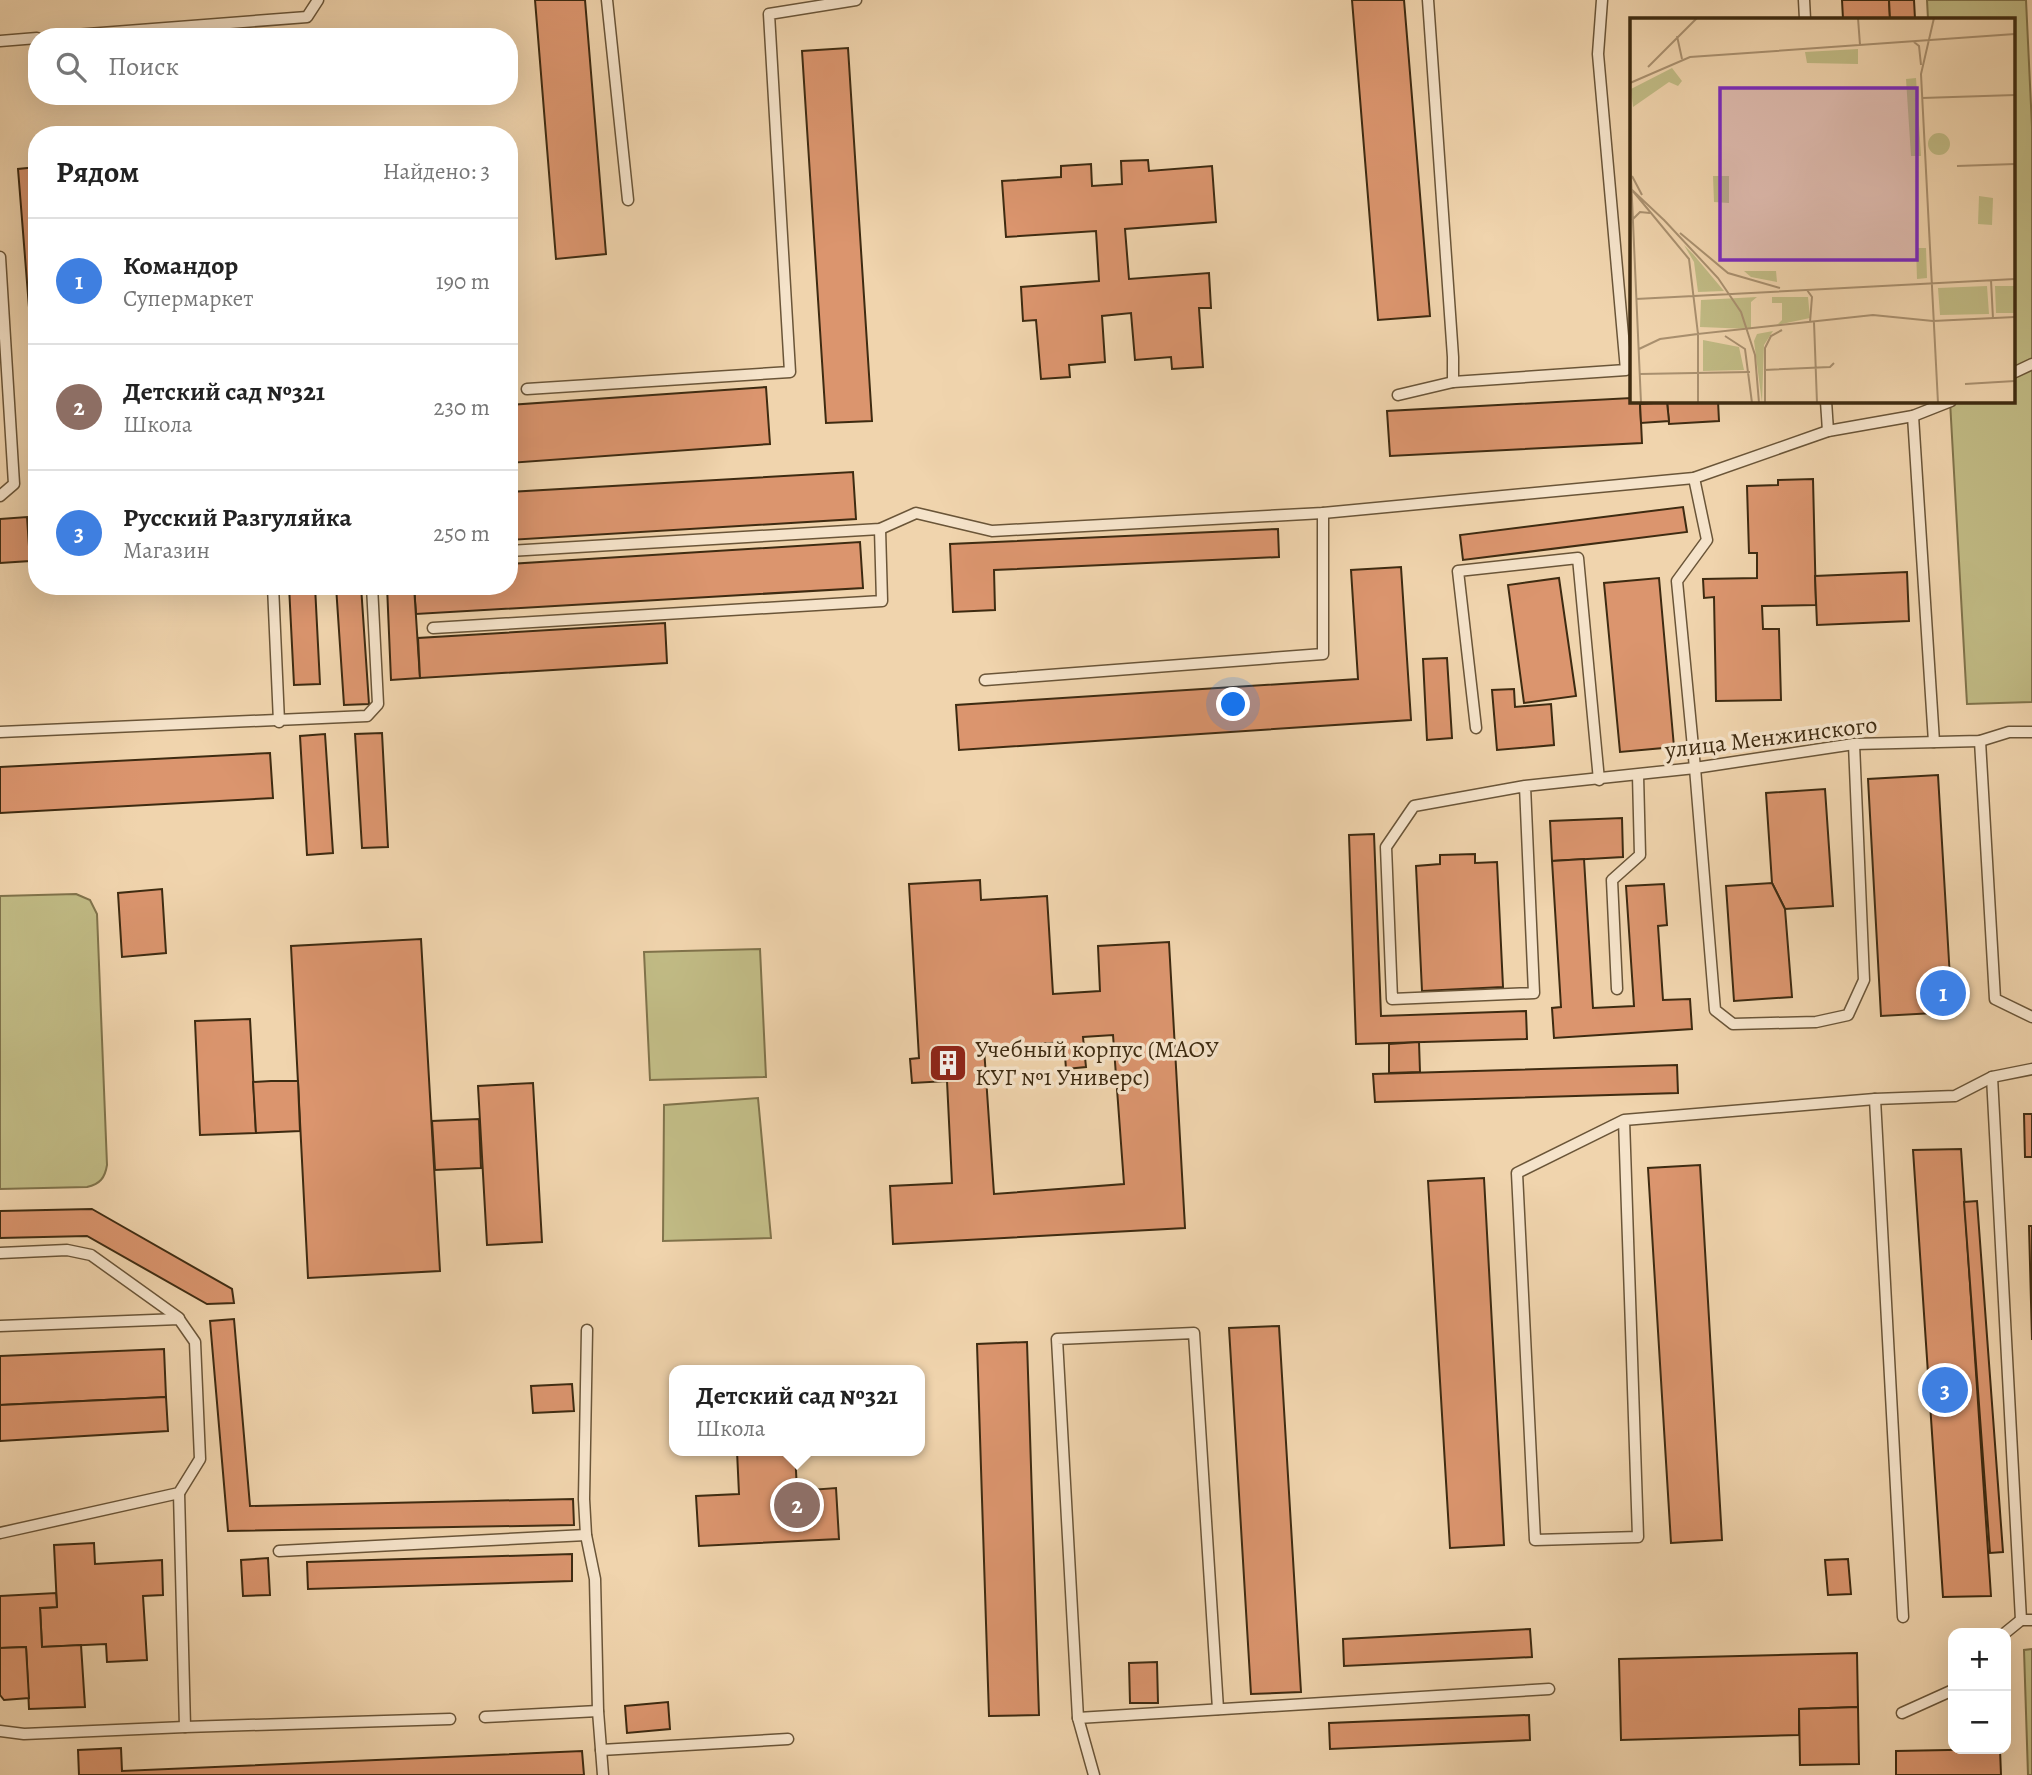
<!DOCTYPE html>
<html lang="ru">
<meta charset="utf-8">
<style>
:root{--surface:#fff;--page:#f2f2f2;--text:#222;--muted:#767676;--line:#e0e0e0;--accent:#8f2418}
body{margin:0;font-family:Alegreya,serif;background:var(--page);color:var(--text)}
.controls{position:absolute;right:21px;bottom:21px;display:grid;overflow:hidden;border-radius:14px;box-shadow:0 7px 28px #0002}
.controls button{width:63px;height:63px;display:grid;place-items:center;padding:0;border:0;border-bottom:2px solid var(--line);background:var(--surface);color:var(--text);font:35px sans-serif}
.you{position:absolute;left:1234px;top:705px;width:24px;height:24px;margin:-18px;border:5px solid #fff;border-radius:50%;background:#1a73e8;box-shadow:0 0 0 10px #1a73e833}
.badge{display:grid;place-items:center;width:46px;height:46px;border-radius:50%;background:var(--accent);color:#fff;font-size:23px;font-weight:700}
.pin{position:absolute;translate:-50% -50%;border:4px solid #fff;box-shadow:0 2px 7px #0006}
.popup{position:absolute;left:669px;top:1365px;width:256px;height:91px;box-sizing:border-box;display:grid;place-content:center;border-radius:14px;background:var(--surface);filter:drop-shadow(0 2px 5px #0005);font-size:23px;white-space:nowrap;color:var(--muted)}
.popup b{font-size:26px;color:var(--text)}
.popup::after{content:'';position:absolute;left:50%;top:100%;margin-left:-14px;border:14px solid transparent;border-top-color:var(--surface)}
.list{margin:0;padding:0;list-style:none}
h2{display:flex;justify-content:space-between;align-items:center;height:91px;margin:0;padding:0 28px;font-size:30px}
h2 small{font-size:23px;font-weight:400;color:var(--muted)}
.list li{display:grid;grid-template-columns:46px 1fr auto;gap:21px;align-items:center;box-sizing:border-box;height:126px;padding:0 28px;border-top:2px solid var(--line)}
.list b{display:block;font-size:26px;white-space:nowrap}
.list p{margin:0;font-size:23px;white-space:nowrap;color:var(--muted)}
.list em{font-size:23px;font-style:normal;color:var(--muted)}
.icon{flex:none;width:38px;height:38px;fill:none;stroke:currentColor;stroke-width:2;stroke-linecap:round;stroke-linejoin:round}
.map{position:relative;flex:none;width:2032px;height:1775px;overflow:hidden}
.search{position:absolute;background:var(--surface);box-shadow:0 7px 28px #0002;left:28px;top:28px;width:490px;height:77px;display:flex;align-items:center;gap:18px;box-sizing:border-box;padding:0 24px;border-radius:28px;color:var(--muted);font-size:26px}
.panel{position:absolute;background:var(--surface);box-shadow:0 7px 28px #0002;left:28px;top:126px;width:490px;height:469px;border-radius:28px}
.map>svg:first-child{display:block}
.green{fill:#c1bb85;stroke:#80734b;stroke-width:2}
.building{fill:#db956e;stroke:#3e2b11;stroke-width:2;fill-rule:evenodd}
.lines{fill:none;stroke-linecap:round;stroke-linejoin:round}
.service-casing{stroke:#6a5538;stroke-width:13}
.service{stroke:#f5e3ca;stroke-width:10}
.labels{text-anchor:middle;dominant-baseline:central;stroke-width:7;stroke-linejoin:round;paint-order:stroke}
.street-label{font-size:24px;fill:#3e2b11;stroke:#f5e3ca}
.poi-label{font-size:24px;fill:#3e2b11;stroke:#f5e3ca;text-anchor:start}
.inset-road{fill:none;stroke:#a9906f;stroke-width:2}
.view{fill:#7b2cbf;fill-opacity:0.15;stroke:#7b2cbf;stroke-width:3.5}
.inset-edge{fill:none;stroke:#3e2b11;stroke-width:3.5}
</style>
<div class="map">
<svg width="2032" height="1775" viewBox="0 0 2032 1775">
<rect width="100%" height="100%" fill="#f0d4ad"/>
<filter id="stains"><feTurbulence type="fractalNoise" baseFrequency=".00286" numOctaves="4"/><feColorMatrix values="0 0 0 0 .2 0 0 0 0 .09 0 0 0 0 .02 0 0 0 .5 -.17"/></filter>
<radialGradient id="worn" r=".72"><stop offset=".6" stop-color="#630" stop-opacity="0"/><stop offset="1" stop-color="#630" stop-opacity=".3"/></radialGradient>
<g class="green">
<path d="M 1927,0 L 2026,0 L 2032,127 L 2032,702 L 1967,704 L 1950,401 L 2013,401 L 2013,19 L 1928,19 Z"/>
<path d="M 76,894 L 90,900 L 97,914 L 107,1165 C 105,1178 100,1184 87,1187 L 0,1189 L 0,896 Z"/>
<path d="M 760,949 L 766,1077 L 650,1080 L 644,952 Z"/>
<path d="M 758,1098 L 771,1238 L 663,1241 L 664,1105 Z"/>
<path d="M 2032,1649 L 2032,1775 L 2028,1775 L 2024,1650 Z"/>
</g>
<g class="building">
<path d="M 535,0 L 585,0 L 606,254 L 556,259 Z"/>
<path d="M 1352,0 L 1404,0 L 1430,316 L 1378,320 Z"/>
<path d="M 1842,0 L 1889,0 L 1890,19 L 1843,19 Z"/>
<path d="M 1889,0 L 1914,0 L 1915,19 L 1890,19 Z"/>
<path d="M 848,48 L 872,421 L 826,423 L 802,51 Z"/>
<path d="M 1148,160 L 1149,171 L 1212,166 L 1216,222 L 1125,229 L 1129,279 L 1209,273 L 1211,308 L 1199,308 L 1203,367 L 1172,369 L 1171,357 L 1135,360 L 1131,313 L 1102,316 L 1105,362 L 1069,365 L 1070,377 L 1041,379 L 1036,320 L 1023,321 L 1021,287 L 1099,281 L 1096,231 L 1006,237 L 1002,181 L 1061,177 L 1061,166 L 1091,164 L 1092,186 L 1122,184 L 1121,161 Z"/>
<path d="M 37,167 L 37,408 L 18,169 Z"/>
<path d="M 766,387 L 770,444 L 509,463 L 509,405 Z"/>
<path d="M 1631,398 L 1631,401 L 1640,401 L 1642,443 L 1390,456 L 1387,411 Z"/>
<path d="M 1718,401 L 1719,421 L 1669,424 L 1667,401 Z"/>
<path d="M 1667,402 L 1669,421 L 1641,423 L 1640,404 Z"/>
<path d="M 853,472 L 856,519 L 509,540 L 509,492 Z"/>
<path d="M 1813,479 L 1816,605 L 1762,606 L 1763,629 L 1779,629 L 1781,700 L 1716,701 L 1714,597 L 1704,598 L 1703,579 L 1757,578 L 1757,553 L 1749,553 L 1747,486 L 1778,485 L 1778,480 Z"/>
<path d="M 1683,507 L 1687,532 L 1463,560 L 1460,535 Z"/>
<path d="M 27,517 L 30,561 L 0,563 L 0,519 Z"/>
<path d="M 1278,529 L 1279,557 L 994,570 L 995,610 L 953,612 L 950,544 Z"/>
<path d="M 860,542 L 863,588 L 416,614 L 414,586 L 509,586 L 509,564 Z"/>
<path d="M 1401,567 L 1411,720 L 959,750 L 956,705 L 1358,679 L 1351,570 Z"/>
<path d="M 1907,572 L 1909,621 L 1817,625 L 1815,576 Z"/>
<path d="M 1559,578 L 1576,696 L 1524,703 L 1508,585 Z"/>
<path d="M 1659,578 L 1674,747 L 1620,752 L 1604,583 Z"/>
<path d="M 289,586 L 315,586 L 320,684 L 294,685 Z"/>
<path d="M 336,586 L 361,586 L 369,704 L 344,705 Z"/>
<path d="M 387,586 L 414,586 L 420,678 L 391,680 Z"/>
<path d="M 665,623 L 667,663 L 420,678 L 418,638 Z"/>
<path d="M 1447,658 L 1452,738 L 1427,740 L 1423,659 Z"/>
<path d="M 1514,689 L 1515,707 L 1551,704 L 1554,745 L 1497,750 L 1492,690 Z"/>
<path d="M 382,733 L 388,847 L 362,848 L 355,734 Z"/>
<path d="M 325,734 L 333,853 L 307,855 L 300,736 Z"/>
<path d="M 270,753 L 273,798 L 0,813 L 0,767 Z"/>
<path d="M 1938,775 L 1952,1012 L 1881,1016 L 1868,779 Z"/>
<path d="M 1825,789 L 1833,906 L 1785,909 L 1772,883 L 1766,793 Z"/>
<path d="M 1622,818 L 1623,857 L 1552,861 L 1550,821 Z"/>
<path d="M 1374,834 L 1381,1016 L 1526,1011 L 1527,1039 L 1356,1044 L 1349,835 Z"/>
<path d="M 1475,854 L 1475,863 L 1497,862 L 1503,987 L 1422,991 L 1416,866 L 1440,864 L 1440,855 Z"/>
<path d="M 1584,859 L 1593,1008 L 1634,1006 L 1626,886 L 1664,884 L 1667,925 L 1658,926 L 1663,1000 L 1690,999 L 1692,1029 L 1554,1038 L 1552,1008 L 1561,1007 L 1552,861 Z"/>
<path d="M 980,880 L 981,900 L 1047,896 L 1053,994 L 1100,991 L 1098,946 L 1169,942 L 1185,1228 L 893,1244 L 890,1186 L 952,1183 L 947,1081 L 912,1083 L 910,1059 L 919,1058 L 909,884 ZM 1113,1035 L 1124,1184 L 994,1194 L 984,1048 L 1064,1042 L 1066,1069 L 1086,1067 L 1083,1037 Z"/>
<path d="M 1772,883 L 1785,909 L 1792,997 L 1734,1001 L 1726,886 Z"/>
<path d="M 162,889 L 166,953 L 122,957 L 118,893 Z"/>
<path d="M 421,939 L 440,1271 L 308,1278 L 291,946 Z"/>
<path d="M 250,1019 L 256,1133 L 200,1135 L 195,1021 Z"/>
<path d="M 1419,1042 L 1420,1072 L 1389,1073 L 1389,1044 Z"/>
<path d="M 1677,1065 L 1678,1093 L 1375,1102 L 1373,1074 Z"/>
<path d="M 271,1081 L 298,1081 L 300,1131 L 256,1133 L 253,1082 Z"/>
<path d="M 533,1083 L 542,1242 L 487,1245 L 478,1086 Z"/>
<path d="M 2024,1114 L 2032,1114 L 2032,1157 L 2025,1157 Z"/>
<path d="M 479,1119 L 481,1168 L 435,1170 L 432,1121 Z"/>
<path d="M 1961,1149 L 1991,1596 L 1943,1597 L 1913,1150 Z"/>
<path d="M 1700,1165 L 1722,1540 L 1671,1543 L 1648,1168 Z"/>
<path d="M 1484,1178 L 1504,1545 L 1450,1548 L 1428,1181 Z"/>
<path d="M 1977,1201 L 2003,1552 L 1990,1553 L 1964,1202 Z"/>
<path d="M 92,1209 L 232,1289 L 234,1303 L 207,1304 L 87,1236 L 0,1238 L 0,1211 Z"/>
<path d="M 2029,1226 L 2032,1226 L 2032,1340 Z"/>
<path d="M 234,1319 L 250,1506 L 573,1499 L 574,1525 L 228,1531 L 210,1321 Z"/>
<path d="M 1279,1326 L 1301,1692 L 1251,1694 L 1229,1328 Z"/>
<path d="M 1027,1342 L 1039,1715 L 989,1716 L 977,1344 Z"/>
<path d="M 164,1349 L 166,1397 L 0,1405 L 0,1356 Z"/>
<path d="M 572,1384 L 574,1411 L 533,1413 L 531,1386 Z"/>
<path d="M 166,1397 L 168,1431 L 0,1441 L 0,1405 Z"/>
<path d="M 737,1451 L 795,1451 L 797,1491 L 836,1488 L 839,1539 L 699,1546 L 696,1496 L 739,1494 Z"/>
<path d="M 94,1543 L 95,1564 L 162,1560 L 163,1595 L 143,1596 L 147,1660 L 107,1662 L 106,1644 L 42,1647 L 40,1608 L 57,1607 L 54,1545 Z"/>
<path d="M 572,1554 L 572,1581 L 308,1589 L 307,1562 Z"/>
<path d="M 268,1558 L 270,1595 L 243,1596 L 241,1560 Z"/>
<path d="M 1848,1559 L 1851,1594 L 1828,1595 L 1825,1560 Z"/>
<path d="M 56,1593 L 57,1607 L 40,1608 L 42,1647 L 81,1645 L 85,1707 L 29,1709 L 26,1647 L 0,1648 L 0,1596 Z"/>
<path d="M 1530,1629 L 1532,1657 L 1344,1666 L 1343,1639 Z"/>
<path d="M 26,1647 L 29,1698 L 4,1700 L 0,1695 L 0,1648 Z"/>
<path d="M 1857,1653 L 1858,1707 L 1799,1709 L 1799,1735 L 1621,1740 L 1619,1659 Z"/>
<path d="M 1157,1662 L 1158,1703 L 1130,1703 L 1129,1663 Z"/>
<path d="M 668,1702 L 670,1729 L 627,1733 L 625,1706 Z"/>
<path d="M 1858,1707 L 1859,1764 L 1800,1765 L 1799,1709 Z"/>
<path d="M 1529,1715 L 1530,1740 L 1330,1749 L 1329,1723 Z"/>
<path d="M 121,1748 L 122,1771 L 582,1751 L 584,1775 L 79,1775 L 78,1750 Z"/>
<path d="M 2000,1749 L 2001,1775 L 1896,1775 L 1896,1751 Z"/>
</g>
<g class="lines">
<g class="service-casing">
<g id="service">
<path d="M 607,0 L 628,200"/>
<path d="M 1428,0 L 1453,357 L 1453,382"/>
<path d="M 1804,0 L 1805,19"/>
<path d="M 49,37 L 307,17 L 318,0"/>
<path d="M 0,41 L 37,38"/>
<path d="M 0,257 L 14,484 L 0,496"/>
<path d="M 2013,373 L 2032,364"/>
<path d="M 527,389 L 790,372 L 769,14 L 856,0"/>
<path d="M 1398,395 L 1453,382 L 1626,370 L 1598,54 L 1602,0"/>
<path d="M 1826,401 L 1828,431"/>
<path d="M 1913,416 L 1934,742"/>
<path d="M 1694,478 L 1707,540 L 1677,581 L 1695,768 L 1715,1010 L 1733,1024 L 1816,1022 L 1848,1015 L 1864,980 L 1854,744"/>
<path d="M 509,551 L 880,529 L 916,513 L 992,531 L 1323,513 L 1694,478 L 1828,431 L 1913,416 L 1951,401"/>
<path d="M 273,586 L 279,722"/>
<path d="M 433,628 L 882,601 L 880,529"/>
<path d="M 985,680 L 1323,654 L 1323,513"/>
<path d="M 1476,728 L 1458,571 L 1578,558 L 1599,780"/>
<path d="M 0,732 L 367,716 L 378,704 L 372,586"/>
<path d="M 1980,741 L 1995,999 L 2032,1017"/>
<path d="M 1525,786 L 1414,806 L 1386,847 L 1392,999 L 1534,993 L 1525,786 L 1695,768 L 1854,744 L 1980,741 L 2009,732 L 2032,732"/>
<path d="M 1617,989 L 1612,880 L 1640,855 L 1638,775"/>
<path d="M 1992,1077 L 2021,1620 L 2032,1620"/>
<path d="M 1875,1099 L 1903,1617"/>
<path d="M 1624,1120 L 1517,1173 L 1535,1540 L 1638,1537 L 1624,1120 L 1875,1099 L 1955,1096 L 1992,1077 L 2032,1069"/>
<path d="M 0,1253 L 67,1250 L 91,1255 L 179,1318"/>
<path d="M 0,1326 L 179,1319 L 195,1342 L 200,1459 L 179,1493 L 0,1533"/>
<path d="M 587,1330 L 584,1499 L 586,1535 L 595,1579 L 598,1711 L 603,1775"/>
<path d="M 179,1493 L 185,1727"/>
<path d="M 279,1551 L 586,1535"/>
<path d="M 2005,1633 L 2021,1620"/>
<path d="M 1902,1713 L 1953,1690"/>
<path d="M 485,1717 L 598,1711"/>
<path d="M 1078,1718 L 1549,1689"/>
<path d="M 0,1731 L 24,1734 L 185,1727 L 450,1719"/>
<path d="M 601,1750 L 788,1739"/>
<path d="M 1094,1775 L 1078,1718 L 1057,1339 L 1194,1333 L 1218,1709"/>
</g>
</g>
<use href="#service" class="service"/>
</g>
<defs>
<g id="building-square" transform="scale(2.0125)"><rect x="-9" y="-9" width="18" height="18" rx="4" fill="#8f2418" stroke="#f5e3ca"/><path d="M-4-6H4V6H1V3H-1V6H-4ZM-2.5-4.3h1.7v1.8h-1.7ZM.8-4.3h1.7v1.8H.8ZM-2.5-1h1.7V.8h-1.7ZM.8-1h1.7V.8H.8Z" fill="#fff"/></g>
</defs>
<g fill-rule="evenodd">
<use href="#building-square" x="948" y="1063"/>
</g>
<g class="labels">
<g class="street-label">
<text transform="translate(1771 737) rotate(-7)">улица Менжинского</text>
</g>
<g class="poi-label">
<text x="975" y="1049">Учебный корпус (МАОУ<tspan x="975" dy="28">КУГ №1 Универс)</tspan></text>
</g>
</g>
<g transform="translate(1630 18)">
<rect width="385" height="385" fill="#f0d4ad"/>
<path d="M 228,31 L 228,46 L 177,45 L 175,34 ZM 42,50 L 52,63 L 48,68 L 39,64 L 3,89 L 1,71 ZM 286,60 L 291,138 L 281,138 L 276,61 ZM298 126a11 11 0 1 1 22 0a11 11 0 1 1-22 0ZM 83,158 L 99,158 L 99,185 L 84,184 ZM 349,178 L 363,180 L 362,207 L 348,206 ZM 54,227 L 63,236 L 94,273 L 68,274 L 64,244 ZM 286,230 L 296,230 L 297,260 L 287,261 ZM 114,253 L 146,253 L 147,264 L 121,259 ZM 357,268 L 359,296 L 310,297 L 308,270 ZM 365,268 L 385,268 L 385,295 L 366,295 ZM 127,279 L 121,284 L 121,311 L 70,309 L 71,282 ZM 142,279 L 178,279 L 180,300 L 147,307 L 152,302 L 152,285 L 142,285 ZM 143,313 L 134,327 L 132,385 L 124,323 L 127,316 ZM 73,322 L 109,329 L 114,352 L 73,353 Z" fill="#c1bb85"/>
<path class="inset-road" d="M 228,0 L 230,27M 304,0 L 291,56 L 308,385M 47,18 L 52,41M 284,24 L 289,28 L 291,47M 18,49 L 67,0M 0,65 L 60,39 L 385,16M 292,80 L 385,77M 0,136 L 11,385M 327,148 L 385,146M 2,158 L 12,177M 1,171 L 35,203M 2,172 L 59,241 L 68,316 L 243,297 L 303,303 L 385,299M 2,202 L 10,194 L 20,195M 34,202 L 88,260 L 111,294 L 125,337 L 129,385M 50,215 L 98,255 L 150,270M 361,262 L 363,301M 177,272 L 182,279 L 180,304M 6,281 L 385,261M 184,304 L 187,385M 95,318 L 115,331 L 122,385M 9,331 L 30,321 L 68,316 L 68,385M 134,352 L 200,349 L 204,345M 10,356 L 120,354M 335,366 L 385,363M 135,385 L 135,330 L 141,318 L 152,312"/>
<path class="view" d="M 90,70 L 287,70 L 287,242 L 90,242 Z"/>
<rect width="385" height="385" class="inset-edge"/>
</g>
<rect width="100%" height="100%" filter="url(#stains)"/>
<rect width="100%" height="100%" fill="url(#worn)"/>
</svg>
<div class="controls">
<button>+</button>
<button>−</button>
</div>
<div class="you"></div>
<div class="pin badge" style="left:1943px;top:993px;background:#3f7fe0">1</div>
<div class="pin badge" style="left:797px;top:1505px;background:#8d6e63">2</div>
<div class="popup"><b>Детский сад №321</b>Школа</div>
<div class="pin badge" style="left:1945px;top:1390px;background:#3f7fe0">3</div>
<div class="search"><svg class="icon" aria-label="search" viewBox="0 0 24 24"><circle cx="10" cy="10" r="6"/><path d="M15 15l6 6"/></svg>Поиск</div>
<section class="panel">
<h2>Рядом<small>Найдено: 3</small></h2>
<ul class="list">
<li><span class="badge" style="background:#3f7fe0">1</span><div><b>Командор</b><p>Супермаркет</p></div><em>190 m</em></li>
<li><span class="badge" style="background:#8d6e63">2</span><div><b>Детский сад №321</b><p>Школа</p></div><em>230 m</em></li>
<li><span class="badge" style="background:#3f7fe0">3</span><div><b>Русский Разгуляйка</b><p>Магазин</p></div><em>250 m</em></li>
</ul>
</section>
</div>
